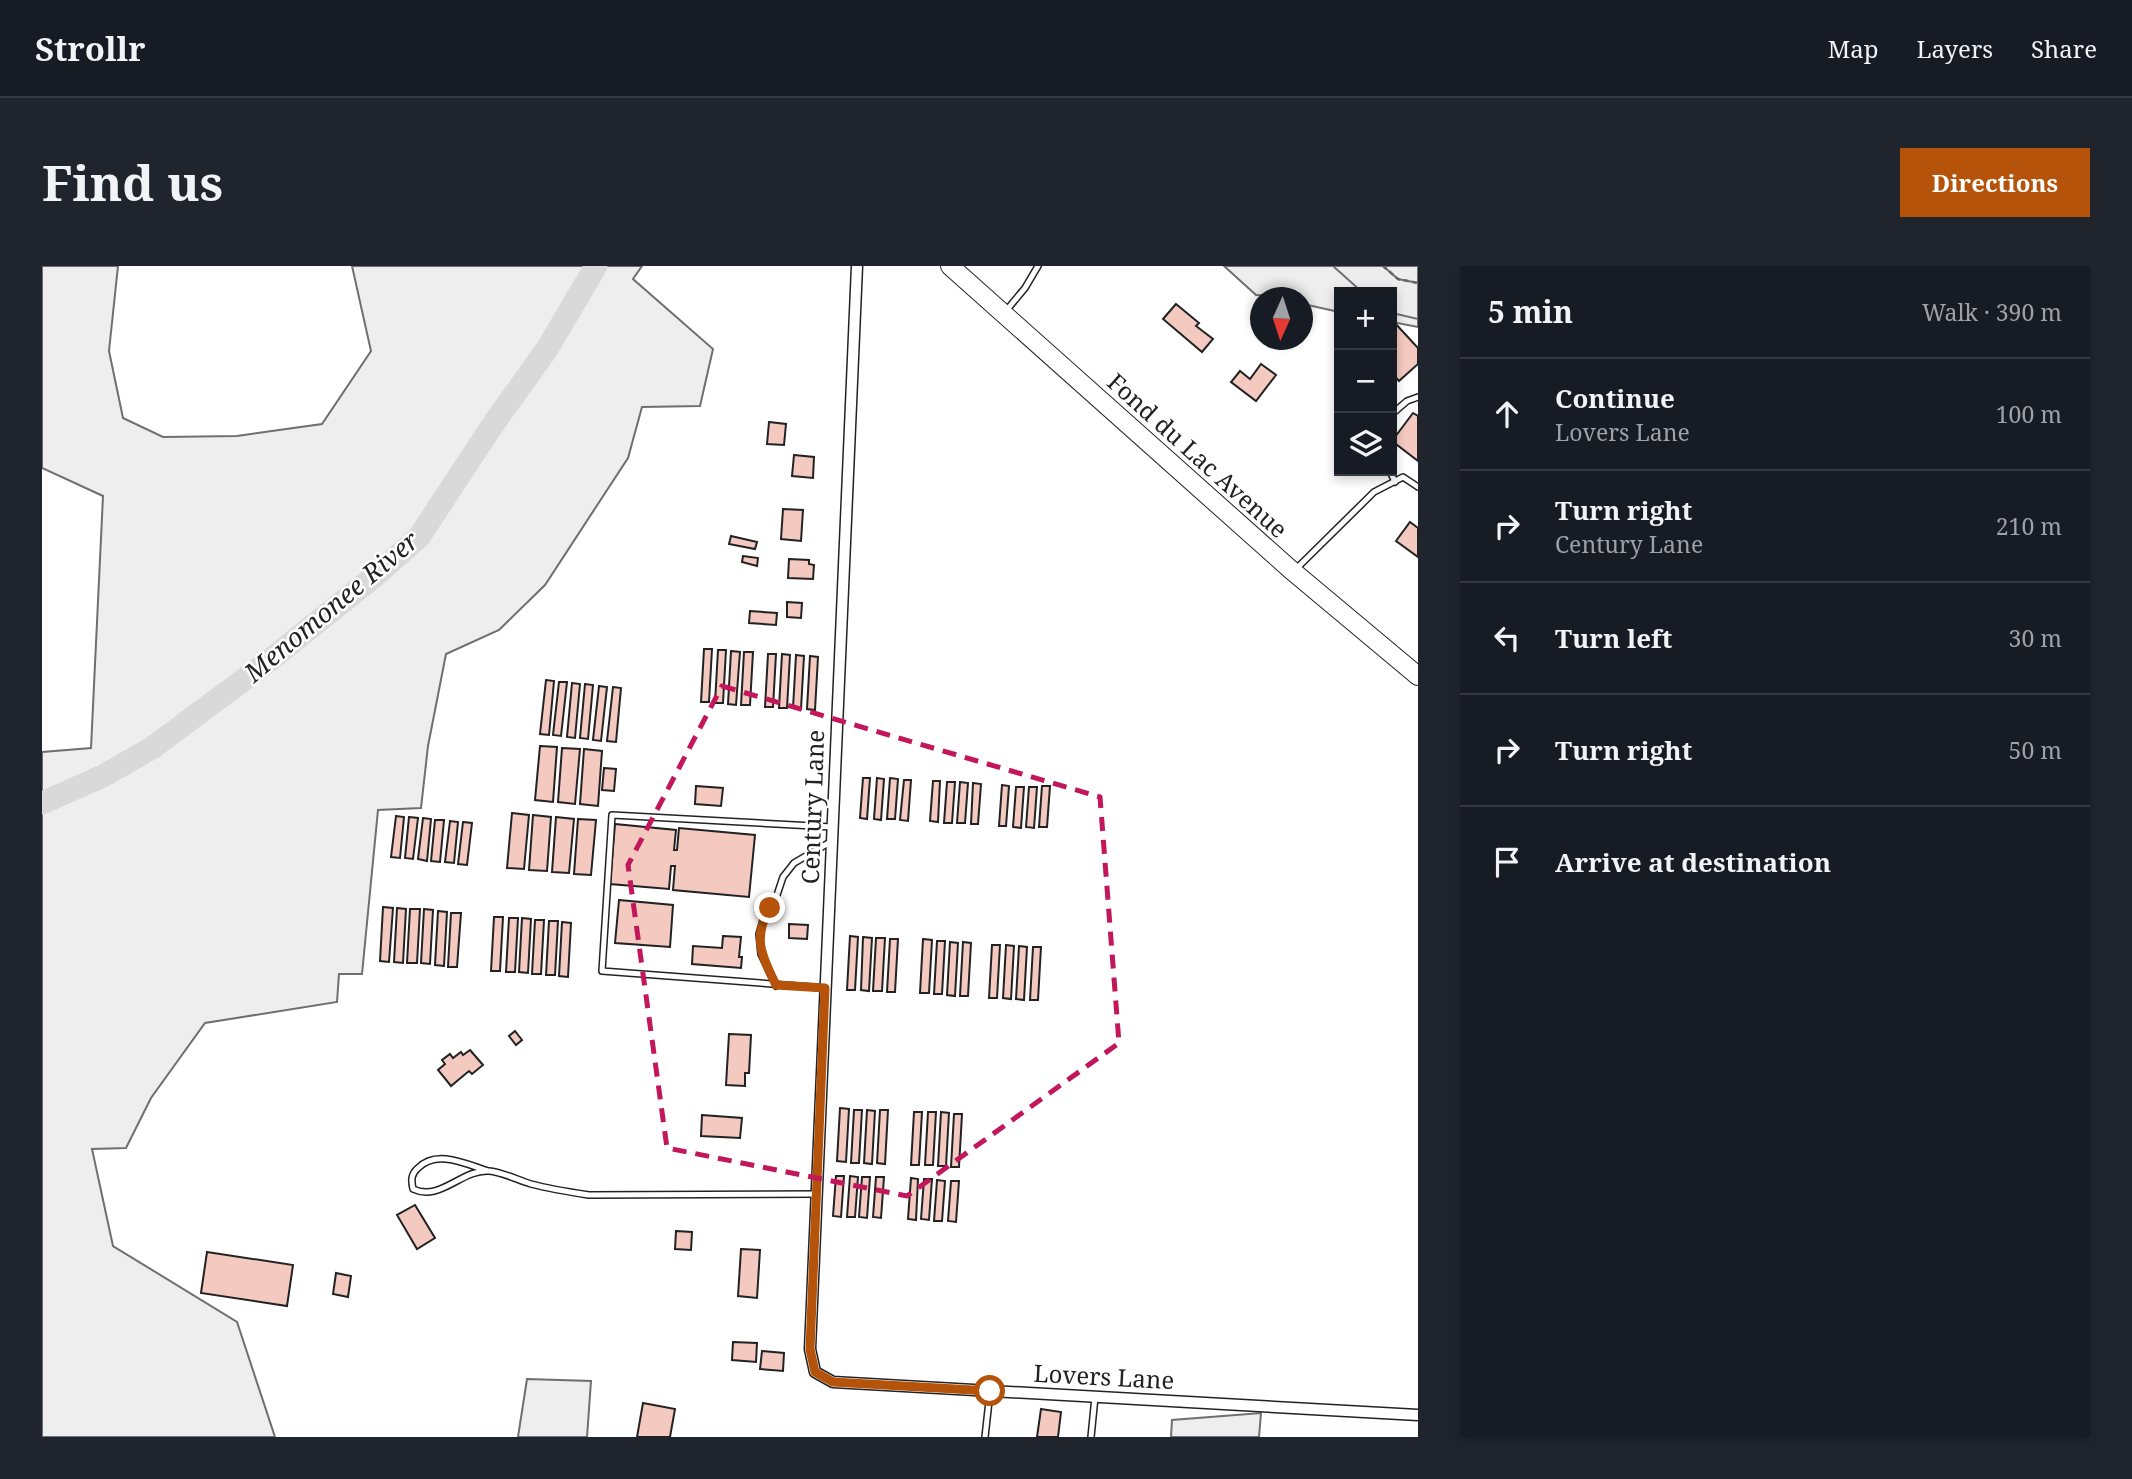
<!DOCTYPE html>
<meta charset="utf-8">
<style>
:root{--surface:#171b24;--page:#20242c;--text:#f1f3f6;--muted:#9ea1a6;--line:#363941;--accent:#b45309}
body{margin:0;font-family:"Noto Serif",serif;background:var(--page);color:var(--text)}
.controls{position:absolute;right:21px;top:21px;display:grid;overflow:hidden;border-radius:0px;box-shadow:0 4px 10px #0003}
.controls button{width:63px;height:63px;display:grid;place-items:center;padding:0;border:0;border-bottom:2px solid var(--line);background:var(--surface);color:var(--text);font:35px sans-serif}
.compass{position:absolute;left:1208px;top:21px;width:63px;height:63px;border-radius:50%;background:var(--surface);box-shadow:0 4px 10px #0003;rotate:183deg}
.stop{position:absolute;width:21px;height:21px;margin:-16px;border:5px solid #b45309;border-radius:50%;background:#fff}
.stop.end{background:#b45309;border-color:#fff;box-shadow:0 2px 7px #0008}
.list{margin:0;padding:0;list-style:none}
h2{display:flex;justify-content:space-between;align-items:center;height:91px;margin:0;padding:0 28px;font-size:30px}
h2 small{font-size:23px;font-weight:400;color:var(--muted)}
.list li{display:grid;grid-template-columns:46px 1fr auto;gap:21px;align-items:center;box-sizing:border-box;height:112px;padding:0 28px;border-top:2px solid var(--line)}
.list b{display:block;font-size:26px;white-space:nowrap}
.list p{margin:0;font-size:23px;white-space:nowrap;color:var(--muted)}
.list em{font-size:23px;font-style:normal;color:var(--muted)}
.icon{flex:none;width:38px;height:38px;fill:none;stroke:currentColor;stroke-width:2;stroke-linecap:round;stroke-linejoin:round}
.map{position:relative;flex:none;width:1376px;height:1171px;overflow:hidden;border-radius:0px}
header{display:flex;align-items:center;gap:42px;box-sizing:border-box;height:98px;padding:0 35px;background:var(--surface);border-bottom:2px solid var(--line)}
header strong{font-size:33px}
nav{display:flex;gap:38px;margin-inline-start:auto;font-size:24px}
.intro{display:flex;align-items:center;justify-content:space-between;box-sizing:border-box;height:168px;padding:0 42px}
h1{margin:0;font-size:49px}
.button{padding:18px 32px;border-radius:0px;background:var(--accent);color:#fff;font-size:24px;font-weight:700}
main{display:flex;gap:42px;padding:0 42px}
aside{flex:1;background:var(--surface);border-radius:0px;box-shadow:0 4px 10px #0003}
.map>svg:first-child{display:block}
.green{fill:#eee;stroke:#6f6f6f;stroke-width:2}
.parking{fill:#ededed;stroke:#6f6f6f;stroke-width:2}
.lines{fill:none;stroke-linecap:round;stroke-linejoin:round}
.river{stroke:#d9d9d9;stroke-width:23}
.building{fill:#f3c9c0;stroke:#222;stroke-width:2}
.lane-casing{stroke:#222;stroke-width:8}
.street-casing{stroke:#222;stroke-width:13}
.primary-casing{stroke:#222;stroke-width:20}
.path{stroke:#646464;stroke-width:2.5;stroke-dasharray:5 3.5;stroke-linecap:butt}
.lane{stroke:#fff;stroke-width:5}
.street{stroke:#fff;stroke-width:10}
.primary{stroke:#fff;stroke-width:18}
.route{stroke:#b45309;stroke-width:9}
.marked{fill:none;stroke:#c2185b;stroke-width:5;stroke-dasharray:14 9;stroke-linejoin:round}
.labels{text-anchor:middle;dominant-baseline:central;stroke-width:5;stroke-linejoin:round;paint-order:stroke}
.street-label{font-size:24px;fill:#222;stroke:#fff}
.water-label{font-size:26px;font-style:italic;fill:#222;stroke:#fff}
</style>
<header>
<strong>Strollr</strong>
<nav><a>Map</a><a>Layers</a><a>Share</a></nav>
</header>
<div class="intro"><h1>Find us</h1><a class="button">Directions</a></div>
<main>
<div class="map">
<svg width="1376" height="1171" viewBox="0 0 1376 1171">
<rect width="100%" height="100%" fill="#fff"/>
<g class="green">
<path d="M 0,0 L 76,0 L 67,85 L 81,152 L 121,171 L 195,170 L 280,158 L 329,85 L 310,0 L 600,0 L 591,13 L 671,83 L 658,140 L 600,141 L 586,192 L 503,319 L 457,364 L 404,388 L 386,480 L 379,542 L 336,544 L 320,708 L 297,708 L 295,736 L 163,757 L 109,832 L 84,882 L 50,883 L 71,980 L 195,1056 L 233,1171 L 0,1171 L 0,486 L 49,482 L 61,230 L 0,202 Z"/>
<path d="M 1182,0 L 1376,0 L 1376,61 L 1350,56 L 1350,26 L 1297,26 L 1297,46 L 1261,38 L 1260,32 L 1214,29 Z"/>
<path d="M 485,1113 L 549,1115 L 545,1171 L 476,1171 Z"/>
<path d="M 1219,1147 L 1217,1171 L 1129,1171 L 1130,1154 Z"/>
</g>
<path class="parking" d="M 1291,0 L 1341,0 L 1356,13 L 1376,17 L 1376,53 L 1350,47 L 1350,26 L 1320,26 Z"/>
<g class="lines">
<path class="river" d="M 0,537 L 61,510 L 110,482 L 223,398 L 334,309 L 377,271 L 452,157 L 505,83 L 554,0"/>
</g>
<g class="building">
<path d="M 1134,38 L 1157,57 L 1154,60 L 1171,73 L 1160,86 L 1121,53 Z"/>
<path d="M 1351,55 L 1376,82 L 1376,98 L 1357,115 L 1350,107 Z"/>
<path d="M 1219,98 L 1234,109 L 1214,135 L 1189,116 L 1198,105 L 1208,113 Z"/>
<path d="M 1371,147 L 1376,150 L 1376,195 L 1350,175 Z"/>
<path d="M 727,156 L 744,158 L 742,179 L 725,178 Z"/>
<path d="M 752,189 L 772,191 L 771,212 L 750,210 Z"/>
<path d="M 741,243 L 761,244 L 759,275 L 739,273 Z"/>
<path d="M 1368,256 L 1376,262 L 1376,291 L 1354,275 Z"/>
<path d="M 689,270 L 715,276 L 713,283 L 687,278 Z"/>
<path d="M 701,290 L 716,292 L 715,300 L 700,296 Z"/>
<path d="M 747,293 L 767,294 L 767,298 L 772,299 L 771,313 L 746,312 Z"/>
<path d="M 745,336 L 760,337 L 759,352 L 745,351 Z"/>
<path d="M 708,345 L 735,347 L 734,359 L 707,357 Z"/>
<path d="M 662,383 L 670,383 L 667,436 L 659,436 Z"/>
<path d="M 676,384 L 684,384 L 681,437 L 673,437 Z"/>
<path d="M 689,385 L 698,386 L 694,439 L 686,438 Z"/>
<path d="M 702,386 L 711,386 L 708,439 L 699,439 Z"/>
<path d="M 726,388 L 734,388 L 731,441 L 723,441 Z"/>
<path d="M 740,388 L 748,389 L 745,442 L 737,442 Z"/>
<path d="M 754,389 L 762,390 L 759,443 L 751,442 Z"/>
<path d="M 768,390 L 776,391 L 773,444 L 765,443 Z"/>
<path d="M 504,414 L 512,415 L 507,469 L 498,468 Z"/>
<path d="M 517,416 L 525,416 L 519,470 L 511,469 Z"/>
<path d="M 530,417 L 538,418 L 533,472 L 525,471 Z"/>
<path d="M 543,418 L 551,419 L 546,473 L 538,472 Z"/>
<path d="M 557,420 L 565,421 L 559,475 L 551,474 Z"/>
<path d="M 571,421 L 579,422 L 574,476 L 565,475 Z"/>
<path d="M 498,480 L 515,481 L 511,536 L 493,534 Z"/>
<path d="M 520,482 L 538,483 L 533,538 L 516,536 Z"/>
<path d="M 542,483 L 560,485 L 556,540 L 538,538 Z"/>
<path d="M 562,502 L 574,503 L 572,525 L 560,524 Z"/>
<path d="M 821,512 L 828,512 L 825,553 L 818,552 Z"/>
<path d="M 835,512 L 842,513 L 839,554 L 832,553 Z"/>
<path d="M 848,512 L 856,513 L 853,553 L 845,553 Z"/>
<path d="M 862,514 L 869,514 L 866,555 L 858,554 Z"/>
<path d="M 891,515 L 898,515 L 896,556 L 888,555 Z"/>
<path d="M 905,516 L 913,516 L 910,557 L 902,557 Z"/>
<path d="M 918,516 L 926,517 L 923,557 L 915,557 Z"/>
<path d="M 931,517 L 939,518 L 936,558 L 929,558 Z"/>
<path d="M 960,519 L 967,520 L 964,560 L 957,560 Z"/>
<path d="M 654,520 L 681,522 L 679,540 L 653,538 Z"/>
<path d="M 1000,520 L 1008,520 L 1005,561 L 997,561 Z"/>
<path d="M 974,521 L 982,521 L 979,562 L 971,561 Z"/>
<path d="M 987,521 L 995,521 L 992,562 L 984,561 Z"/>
<path d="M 470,547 L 487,549 L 482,603 L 465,602 Z"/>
<path d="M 491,549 L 509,551 L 505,605 L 487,604 Z"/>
<path d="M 354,550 L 362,551 L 358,592 L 349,591 Z"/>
<path d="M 367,551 L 376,552 L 371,593 L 363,592 Z"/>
<path d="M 514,551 L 532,553 L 527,607 L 510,606 Z"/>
<path d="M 381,552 L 389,553 L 385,595 L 376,593 Z"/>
<path d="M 536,553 L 554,554 L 549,609 L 532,608 Z"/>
<path d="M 393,554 L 402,554 L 398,596 L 389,595 Z"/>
<path d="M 408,555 L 416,556 L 412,597 L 403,596 Z"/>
<path d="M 421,556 L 430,557 L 425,599 L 416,598 Z"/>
<path d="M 573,558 L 634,564 L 632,584 L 635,584 L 637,562 L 713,569 L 707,631 L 631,624 L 633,600 L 629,600 L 627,623 L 568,618 Z"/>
<path d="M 577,634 L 631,639 L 628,681 L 573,677 Z"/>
<path d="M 341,641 L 351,642 L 347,696 L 338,695 Z"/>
<path d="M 355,642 L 364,643 L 361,697 L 352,696 Z"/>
<path d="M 368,643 L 378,643 L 375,697 L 365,697 Z"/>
<path d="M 382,643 L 391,644 L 388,698 L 379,697 Z"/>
<path d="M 396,645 L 405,646 L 402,700 L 393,699 Z"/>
<path d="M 409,647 L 419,647 L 415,701 L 406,701 Z"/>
<path d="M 452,651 L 461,651 L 458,705 L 449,705 Z"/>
<path d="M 467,652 L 476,652 L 473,706 L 464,706 Z"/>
<path d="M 480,652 L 489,653 L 486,707 L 477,706 Z"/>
<path d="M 493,654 L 502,654 L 499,708 L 490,708 Z"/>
<path d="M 507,655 L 516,655 L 513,709 L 504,709 Z"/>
<path d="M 520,656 L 529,657 L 526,711 L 517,710 Z"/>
<path d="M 747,658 L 766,659 L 765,673 L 747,672 Z"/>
<path d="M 681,670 L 699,671 L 697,691 L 700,691 L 699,702 L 650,698 L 651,680 L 680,682 Z"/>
<path d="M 808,670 L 816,671 L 813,724 L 805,724 Z"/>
<path d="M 821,671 L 830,672 L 827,725 L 819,724 Z"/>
<path d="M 834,672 L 843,672 L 840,725 L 831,725 Z"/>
<path d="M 848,673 L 856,673 L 853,726 L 845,726 Z"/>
<path d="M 881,673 L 890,674 L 887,727 L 878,727 Z"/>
<path d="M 895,675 L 903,675 L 900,728 L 892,728 Z"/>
<path d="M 908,676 L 916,677 L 913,730 L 905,729 Z"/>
<path d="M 921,676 L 929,677 L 926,730 L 918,730 Z"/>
<path d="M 950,679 L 958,679 L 955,732 L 947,732 Z"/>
<path d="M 964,679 L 972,680 L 969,733 L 961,732 Z"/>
<path d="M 977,680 L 985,681 L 982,734 L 974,733 Z"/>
<path d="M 991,681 L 999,681 L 996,734 L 988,734 Z"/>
<path d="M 473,765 L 480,774 L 474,779 L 467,770 Z"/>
<path d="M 687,768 L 709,769 L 707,807 L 703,807 L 703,820 L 684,819 Z"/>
<path d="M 428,784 L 441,799 L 430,808 L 427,805 L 409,820 L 396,804 L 403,798 L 400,794 L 408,788 L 411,792 L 419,786 L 421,789 Z"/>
<path d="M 798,842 L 807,843 L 804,896 L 795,895 Z"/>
<path d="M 812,844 L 820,844 L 817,897 L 809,897 Z"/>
<path d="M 825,844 L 833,845 L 830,898 L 822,897 Z"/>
<path d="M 838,844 L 846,844 L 843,898 L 835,897 Z"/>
<path d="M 872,846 L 880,846 L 877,899 L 869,899 Z"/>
<path d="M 886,846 L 894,846 L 891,899 L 883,899 Z"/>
<path d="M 899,846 L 907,847 L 904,900 L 896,900 Z"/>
<path d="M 912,848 L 920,848 L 917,901 L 909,901 Z"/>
<path d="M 660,849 L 700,852 L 698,872 L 659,870 Z"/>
<path d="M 794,910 L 802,910 L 799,951 L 791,950 Z"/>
<path d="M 808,910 L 816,911 L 813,951 L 805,951 Z"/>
<path d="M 820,911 L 828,911 L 825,952 L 817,951 Z"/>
<path d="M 834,911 L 842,911 L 839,952 L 831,951 Z"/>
<path d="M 869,912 L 876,913 L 874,954 L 866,953 Z"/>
<path d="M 882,913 L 890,913 L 887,954 L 879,953 Z"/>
<path d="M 895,914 L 903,915 L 900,955 L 892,955 Z"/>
<path d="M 909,915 L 917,915 L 914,956 L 906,955 Z"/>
<path d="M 373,939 L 393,972 L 375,983 L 355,949 Z"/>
<path d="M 634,965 L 650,966 L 649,984 L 633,983 Z"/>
<path d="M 699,983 L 718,984 L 715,1032 L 696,1030 Z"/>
<path d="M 165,986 L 251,999 L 245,1040 L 159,1027 Z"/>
<path d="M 294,1007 L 309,1010 L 306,1031 L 291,1028 Z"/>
<path d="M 691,1076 L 715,1077 L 714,1096 L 690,1094 Z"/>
<path d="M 720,1085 L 742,1087 L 741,1105 L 718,1103 Z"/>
<path d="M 601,1137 L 633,1143 L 628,1171 L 595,1171 Z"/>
<path d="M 999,1143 L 1019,1146 L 1016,1171 L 995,1171 Z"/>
</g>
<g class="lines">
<g class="lane-casing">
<g id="lane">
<path d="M 963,46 L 983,22 L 996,0"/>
<path d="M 1350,148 L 1365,135 L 1376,131"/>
<path d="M 1348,205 L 1353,216"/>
<path d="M 1253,304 L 1332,226 L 1361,211 L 1376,221"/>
<path d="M 734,720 L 719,688 L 717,668 L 721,654 L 735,629 L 741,611 L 752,597 L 790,575"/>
<path d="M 783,722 L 560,705 L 570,549 L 790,561"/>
<path d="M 446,905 C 424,898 395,883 376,902 C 369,908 369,914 371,923 C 398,936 420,903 447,905 C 460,906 476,914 489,918 C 508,923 527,926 547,929 L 774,928"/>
<path d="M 943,1171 L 948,1126"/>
<path d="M 1049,1171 L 1053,1131"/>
</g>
</g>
<g class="street-casing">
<path id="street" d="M 815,0 L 768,1083 L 773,1106 L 791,1116 L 1376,1149"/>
</g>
<g class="primary-casing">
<path id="primary" d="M 908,0 L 1248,303 L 1376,410"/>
</g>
<path class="path" d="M 1341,0 L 1356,13 L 1376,17"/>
<use href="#lane" class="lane"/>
<use href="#street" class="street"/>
<use href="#primary" class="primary"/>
</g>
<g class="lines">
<path class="route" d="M 728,642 C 710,672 720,690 734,719 L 783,722 L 768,1083 L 773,1106 L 791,1116 L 948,1125"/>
</g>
<path class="marked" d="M 680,420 L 1058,531 L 1077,777 L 865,930 L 625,882 L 586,599 Z"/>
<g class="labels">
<g class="street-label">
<text transform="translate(1156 189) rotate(42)">Fond du Lac Avenue</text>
<text transform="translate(770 541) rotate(-88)">Century Lane</text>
<text transform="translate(1062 1110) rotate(3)">Lovers Lane</text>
</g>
<g class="water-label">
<text transform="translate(289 340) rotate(-40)">Menomonee River</text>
</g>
</g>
</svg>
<div class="controls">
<button>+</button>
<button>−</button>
<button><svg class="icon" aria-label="layers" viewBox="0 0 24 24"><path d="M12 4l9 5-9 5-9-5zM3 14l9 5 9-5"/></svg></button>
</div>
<svg class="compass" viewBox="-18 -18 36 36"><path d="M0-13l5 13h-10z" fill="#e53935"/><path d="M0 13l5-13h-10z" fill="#9ea1a6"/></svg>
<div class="stop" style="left:948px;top:1125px"></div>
<div class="stop end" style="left:728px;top:642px"></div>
</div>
<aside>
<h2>5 min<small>Walk · 390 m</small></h2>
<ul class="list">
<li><svg class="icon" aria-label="ahead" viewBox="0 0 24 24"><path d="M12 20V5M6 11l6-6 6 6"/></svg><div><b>Continue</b><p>Lovers Lane</p></div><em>100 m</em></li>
<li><svg class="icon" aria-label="right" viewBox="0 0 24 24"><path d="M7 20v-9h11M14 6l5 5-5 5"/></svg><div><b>Turn right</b><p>Century Lane</p></div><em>210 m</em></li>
<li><svg class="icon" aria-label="left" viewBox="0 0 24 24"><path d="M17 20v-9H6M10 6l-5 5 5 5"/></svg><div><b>Turn left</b></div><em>30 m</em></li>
<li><svg class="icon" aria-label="right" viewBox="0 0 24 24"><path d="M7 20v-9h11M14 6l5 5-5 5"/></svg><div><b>Turn right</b></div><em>50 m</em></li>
<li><svg class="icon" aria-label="arrive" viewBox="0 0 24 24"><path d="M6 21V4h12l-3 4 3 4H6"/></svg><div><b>Arrive at destination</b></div></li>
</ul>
</aside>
</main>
